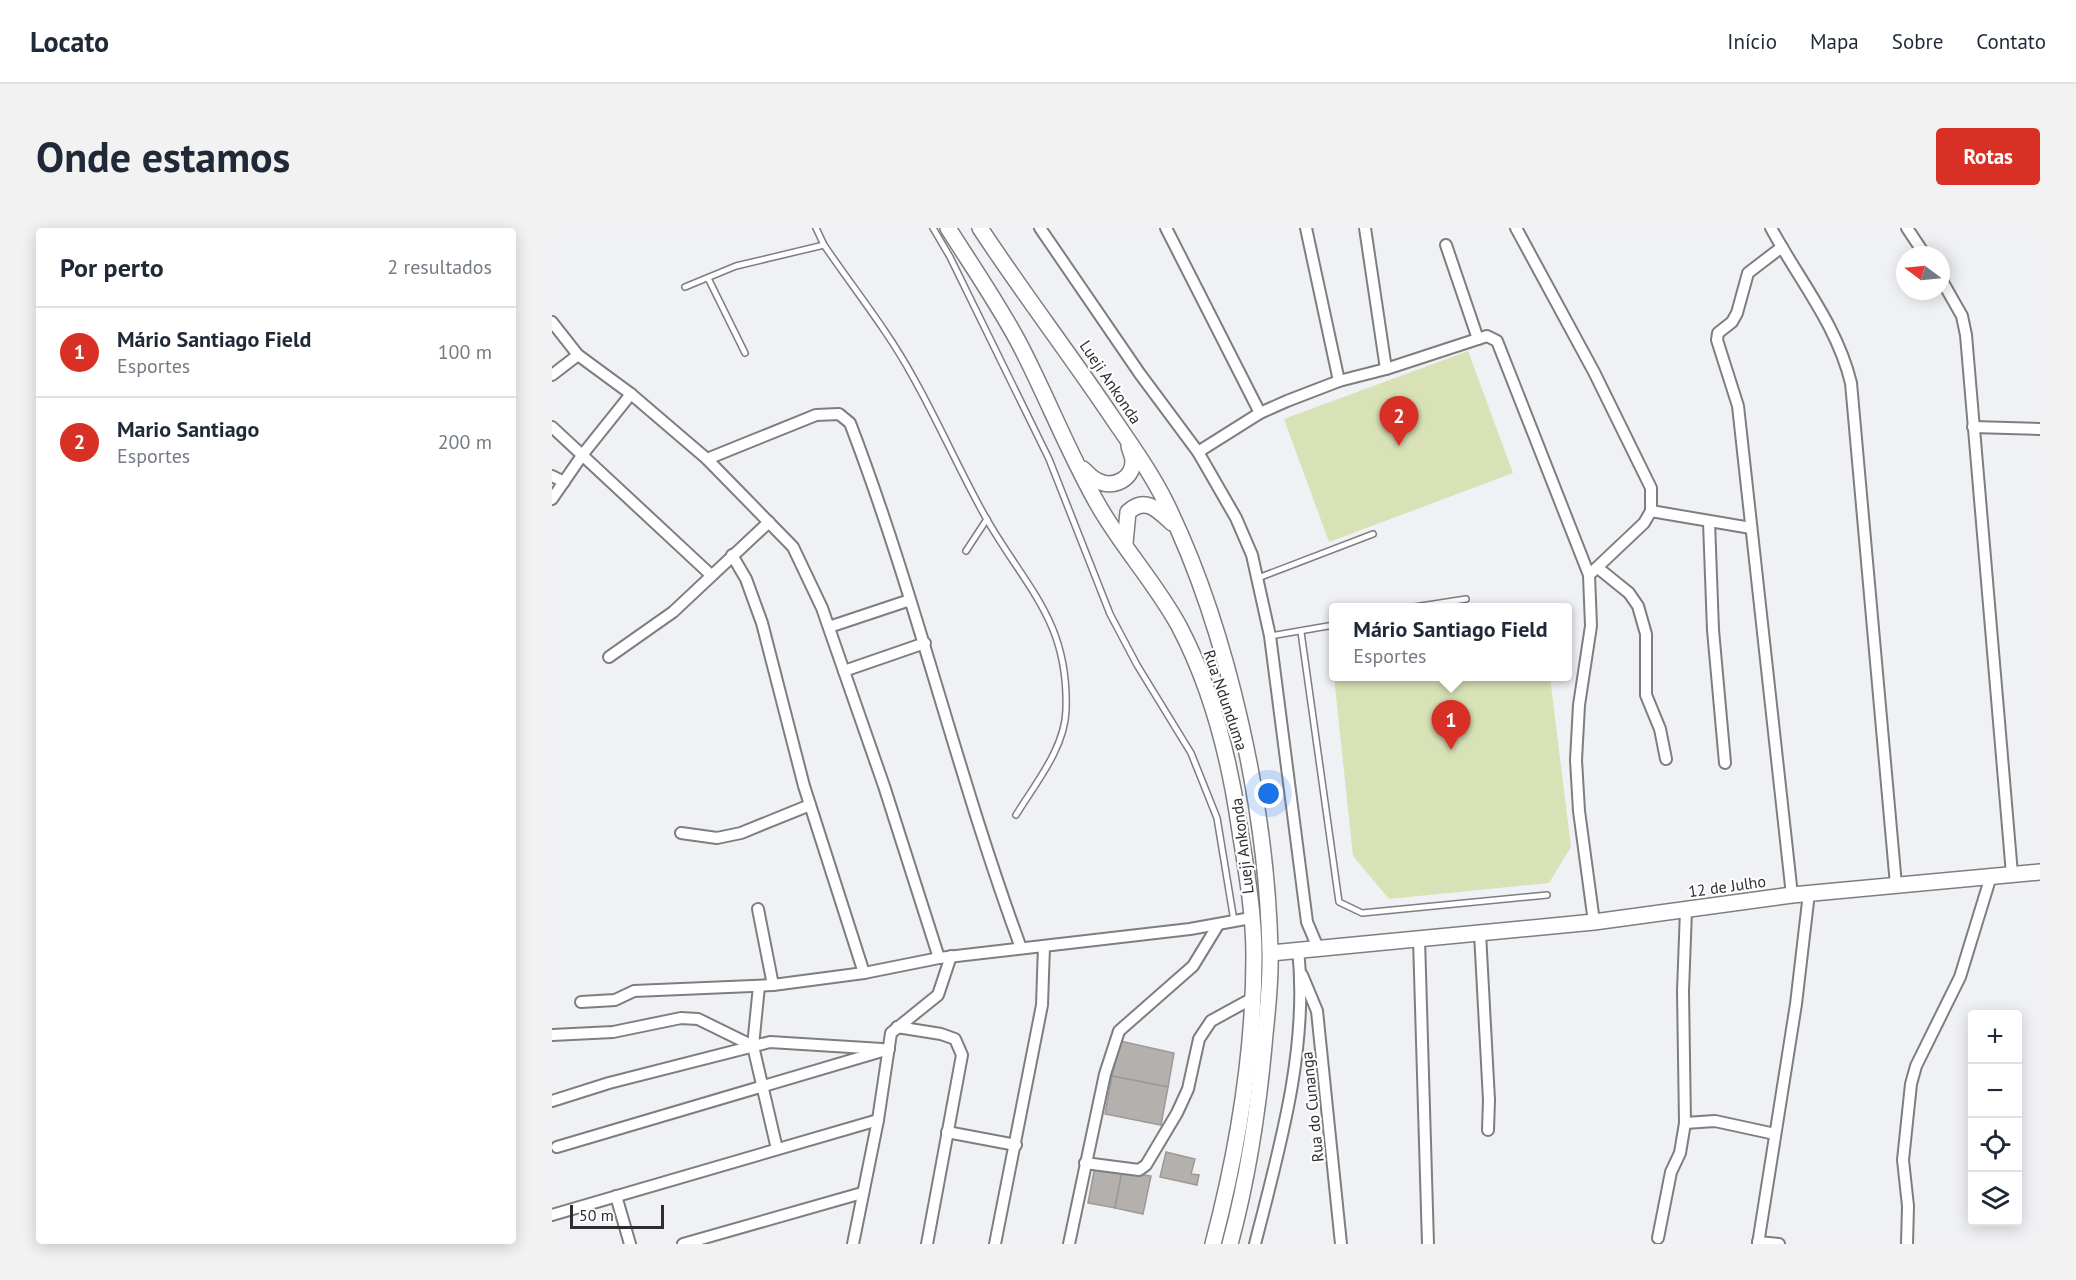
<!DOCTYPE html>
<html lang="pt">
<meta charset="utf-8">
<style>
:root{--surface:#fff;--page:#f2f2f3;--text:#1f2937;--muted:#747a83;--line:#e0e1e3;--accent:#d93025}
body{margin:0;font-family:"PT Sans",sans-serif;background:var(--page);color:var(--text)}
.controls{position:absolute;right:18px;bottom:18px;display:grid;overflow:hidden;border-radius:6px;box-shadow:0 3px 15px #0003}
.controls button{width:54px;height:54px;display:grid;place-items:center;padding:0;border:0;border-bottom:2px solid var(--line);background:var(--surface);color:var(--text);font:30px sans-serif}
.compass{position:absolute;left:1344px;top:18px;width:54px;height:54px;border-radius:50%;background:var(--surface);box-shadow:0 3px 15px #0003;rotate:286deg}
.scale{position:absolute;left:18px;bottom:15px;width:94px;box-sizing:border-box;padding-left:6px;border:3px solid #2d2d2f;border-top:0;font-size:16px;line-height:21px;white-space:nowrap;color:#2d2d2f;-webkit-text-stroke:4px #fefeff;paint-order:stroke}
.you{position:absolute;left:717px;top:566px;width:21px;height:21px;margin:-15px;border:4px solid #fff;border-radius:50%;background:#1a73e8;box-shadow:0 0 0 9px #1a73e833}
.badge{display:grid;place-items:center;width:39px;height:39px;border-radius:50%;background:var(--accent);color:#fff;font-size:20px;font-weight:700}
.pin{position:absolute;translate:-50% -50px;filter:drop-shadow(0 2px 3px #0008)}
.pin::after{content:'';position:absolute;top:32px;width:21px;height:18px;background:inherit;clip-path:polygon(0 0,100% 0,50% 100%)}
.popup{position:absolute;left:777px;top:375px;width:243px;height:78px;box-sizing:border-box;display:grid;place-content:center;border-radius:6px;background:var(--surface);filter:drop-shadow(0 2px 4px #0005);font-size:20px;white-space:nowrap;color:var(--muted)}
.popup b{font-size:22px;color:var(--text)}
.popup::after{content:'';position:absolute;left:50%;top:100%;margin-left:-12px;border:12px solid transparent;border-top-color:var(--surface)}
.list{margin:0;padding:0;list-style:none}
h2{display:flex;justify-content:space-between;align-items:center;height:78px;margin:0;padding:0 24px;font-size:26px}
h2 small{font-size:20px;font-weight:400;color:var(--muted)}
.list li{display:grid;grid-template-columns:39px 1fr auto;gap:18px;align-items:center;box-sizing:border-box;height:90px;padding:0 24px;border-top:2px solid var(--line)}
.list b{display:block;font-size:22px;white-space:nowrap}
.list p{margin:0;font-size:20px;white-space:nowrap;color:var(--muted)}
.list em{font-size:20px;font-style:normal;color:var(--muted)}
.icon{flex:none;width:33px;height:33px;fill:none;stroke:currentColor;stroke-width:2;stroke-linecap:round;stroke-linejoin:round}
.map{position:relative;flex:none;width:1488px;height:1016px;overflow:hidden;border-radius:6px}
header{display:flex;align-items:center;gap:36px;box-sizing:border-box;height:84px;padding:0 30px;background:var(--surface);border-bottom:2px solid var(--line)}
header strong{font-size:28px}
nav{display:flex;gap:33px;margin-inline-start:auto;font-size:21px}
.intro{display:flex;align-items:center;justify-content:space-between;box-sizing:border-box;height:144px;padding:0 36px}
h1{margin:0;font-size:42px}
.button{padding:15px 27px;border-radius:6px;background:var(--accent);color:#fff;font-size:21px;font-weight:700}
main{display:flex;gap:36px;padding:0 36px}
aside{flex:1;background:var(--surface);border-radius:6px;box-shadow:0 3px 15px #0003}
.map>svg:first-child{display:block}
.green{fill:#d9e2b7}
.building{fill:#b3b0ad;stroke:#9c9996;stroke-width:1.5}
.lines{fill:none;stroke-linecap:round;stroke-linejoin:round}
.lane-casing{stroke:#7d7e81;stroke-width:8}
.street-casing{stroke:#7d7e81;stroke-width:14}
.secondary-casing{stroke:#7d7e81;stroke-width:18}
.lane{stroke:#fff;stroke-width:5}
.street{stroke:#fff;stroke-width:10}
.secondary{stroke:#fff;stroke-width:15}
.labels{text-anchor:middle;dominant-baseline:central;stroke-width:4.5;stroke-linejoin:round;paint-order:stroke}
.street-label{font-size:16px;fill:#2d2d2f;stroke:#fefeff}
</style>
<header>
<strong>Locato</strong>
<nav><a>Início</a><a>Mapa</a><a>Sobre</a><a>Contato</a></nav>
</header>
<div class="intro"><h1>Onde estamos</h1><a class="button">Rotas</a></div>
<main>
<aside>
<h2>Por perto<small>2 resultados</small></h2>
<ul class="list">
<li><span class="badge">1</span><div><b>Mário Santiago Field</b><p>Esportes</p></div><em>100 m</em></li>
<li><span class="badge">2</span><div><b>Mario Santiago</b><p>Esportes</p></div><em>200 m</em></li>
</ul>
</aside>
<div class="map">
<svg width="1488" height="1016" viewBox="0 0 1488 1016">
<rect width="100%" height="100%" fill="#f0f1f5"/>
<g class="green">
<path d="M 916,123 L 961,245 L 777,314 L 732,191 Z"/>
<path d="M 782,449 L 998,449 L 1019,619 L 997,655 L 837,671 L 801,628 Z"/>
</g>
<g class="building">
<path d="M 568,813 L 622,825 L 616,859 L 560,848 Z"/>
<path d="M 560,848 L 616,859 L 609,897 L 553,886 Z"/>
<path d="M 614,924 L 643,931 L 639,946 L 647,947 L 645,957 L 608,949 Z"/>
<path d="M 543,938 L 570,943 L 563,980 L 536,975 Z"/>
<path d="M 570,943 L 599,948 L 591,986 L 563,980 Z"/>
</g>
<g class="lines">
<g class="lane-casing">
<g id="lane">
<path d="M 264,0 L 272,17 C 302,61 336,103 361,149 C 387,195 408,244 434,290 C 474,360 517,393 514,482 C 513,520 483,556 464,587"/>
<path d="M 381,0 L 398,29 L 497,231 L 558,386 L 585,437 L 639,525 L 665,590 L 682,693"/>
<path d="M 156,50 L 193,125"/>
<path d="M 133,59 L 184,38 L 272,17"/>
<path d="M 414,323 L 435,291"/>
<path d="M 706,350 L 821,306"/>
<path d="M 856,380 L 914,371"/>
<path d="M 749,404 L 787,674 L 810,685 L 995,667"/>
<path d="M 718,408 L 782,397"/>
</g>
</g>
<g class="street-casing">
<g id="street">
<path d="M 488,0 L 588,146 L 646,224 L 684,290 L 700,327 L 718,408 L 755,694 L 766,720"/>
<path d="M 614,0 L 708,185"/>
<path d="M 754,0 L 787,153"/>
<path d="M 813,0 L 834,141"/>
<path d="M 964,0 L 1042,144 L 1099,260 L 1099,283 L 1092,295 L 1037,347"/>
<path d="M 1219,0 C 1247,52 1285,97 1299,155 L 1344,657"/>
<path d="M 1355,0 L 1373,27"/>
<path d="M 894,17 L 926,111"/>
<path d="M 1230,19 L 1196,45 L 1185,85 L 1180,94 L 1166,105 L 1165,112 L 1186,178 L 1240,667"/>
<path d="M 1389,51 L 1410,88 L 1414,107 L 1460,646"/>
<path d="M 0,94 L 26,127 L 79,166 L 155,231 L 241,319 L 270,380 L 332,558 L 387,730"/>
<path d="M 0,147 L 26,127"/>
<path d="M 0,199 L 159,347"/>
<path d="M 1421,199 L 1488,201"/>
<path d="M 646,224 L 708,185 L 735,173 L 787,153 L 834,141 L 935,108 L 945,113 L 1037,347 L 1039,398 L 1027,477 L 1024,532 L 1027,583 L 1042,694"/>
<path d="M 155,231 L 264,187 L 287,186 L 298,195 C 364,367 405,547 469,720"/>
<path d="M 0,248 L 12,254"/>
<path d="M 0,271 L 31,226 L 79,166"/>
<path d="M 1099,283 L 1199,300"/>
<path d="M 1157,294 L 1161,402 L 1173,535"/>
<path d="M 180,327 L 194,351 L 210,395 L 252,558 L 312,745"/>
<path d="M 1046,340 L 1077,365 L 1086,378 L 1094,406 L 1094,467 L 1108,501 L 1114,531"/>
<path d="M 277,399 L 358,372"/>
<path d="M 57,429 L 121,384 L 217,294"/>
<path d="M 292,443 L 373,415"/>
<path d="M 129,605 L 165,610 L 189,605 L 258,577"/>
<path d="M 206,681 L 221,757"/>
<path d="M 928,705 L 937,872 L 936,902"/>
<path d="M 867,711 L 876,1016"/>
<path d="M 750,747 L 765,783 L 789,1016"/>
<path d="M 207,758 L 201,818 L 225,921"/>
<path d="M 29,774 L 63,772 L 82,763 L 221,757 L 312,745 L 387,730 L 638,701 L 699,690"/>
<path d="M 345,799 L 389,806 L 403,811 L 410,827 L 375,1016"/>
<path d="M 0,807 L 61,804 L 129,790 L 146,791 L 201,818"/>
<path d="M 0,873 L 57,855 L 218,814 L 330,821"/>
<path d="M 1133,895 L 1163,893 L 1223,906"/>
<path d="M 395,904 L 464,917"/>
<path d="M 5,919 L 337,821"/>
<path d="M 533,935 L 587,942 L 594,937 L 625,885 L 636,861 L 647,811 L 659,793 L 701,770"/>
<path d="M 64,968 L 78,1016"/>
<path d="M 0,987 L 326,892"/>
<path d="M 1106,1010 L 1119,944 L 1128,925 L 1133,895 L 1131,763 L 1134,682"/>
<path d="M 1206,1014 L 1227,1016"/>
<path d="M 131,1016 L 310,965"/>
<path d="M 301,1016 L 326,892 L 339,805 L 386,767 L 399,728"/>
<path d="M 443,1016 L 490,777 L 492,718"/>
<path d="M 517,1016 L 553,846 L 567,803 L 641,738 L 666,697"/>
<path d="M 703,1016 C 727,922 757,820 746,721"/>
<path d="M 1206,1016 L 1244,776 L 1257,665"/>
<path d="M 1355,1016 L 1356,978 L 1351,932 L 1359,856 L 1364,838 L 1408,749 L 1439,648"/>
</g>
</g>
<g class="secondary-casing">
<g id="secondary">
<path d="M 396,0 C 420,38 447,77 468,117 C 495,169 516,224 545,275 C 569,318 603,354 627,398 C 660,461 677,528 687,597 C 694,640 702,685 702,728 C 702,826 686,921 661,1016"/>
<path d="M 428,0 C 470,64 517,125 560,189 C 579,217 600,246 615,277 C 677,405 715,582 718,723 C 719,751 716,778 713,806 C 707,877 697,946 678,1016"/>
<path d="M 531,241 C 535,245 540,251 546,253 C 561,261 581,251 581,233 C 581,228 578,223 577,218"/>
<path d="M 573,315 L 576,284 C 594,268 606,282 620,295"/>
<path d="M 719,725 L 1042,694 L 1240,667 L 1488,644"/>
</g>
</g>
<use href="#lane" class="lane"/>
<use href="#street" class="street"/>
<use href="#secondary" class="secondary"/>
</g>
<g class="labels">
<g class="street-label">
<text transform="translate(559 154) rotate(56)">Lueji Ankonda</text>
<text transform="translate(674 472) rotate(71)">Rua Ndunduma</text>
<text transform="translate(690 618) rotate(-97)">Lueji Ankonda</text>
<text transform="translate(1175 658) rotate(-8)">12 de Julho</text>
<text transform="translate(760 879) rotate(-96)">Rua do Cunanga</text>
</g>
</g>
</svg>
<div class="controls">
<button>+</button>
<button>−</button>
<button><svg class="icon" aria-label="locate" viewBox="0 0 24 24"><circle cx="12" cy="12" r="6"/><path d="M12 2v4M12 18v4M2 12h4M18 12h4"/></svg></button>
<button><svg class="icon" aria-label="layers" viewBox="0 0 24 24"><path d="M12 4l9 5-9 5-9-5zM3 14l9 5 9-5"/></svg></button>
</div>
<svg class="compass" viewBox="-18 -18 36 36"><path d="M0-13l5 13h-10z" fill="#e53935"/><path d="M0 13l5-13h-10z" fill="#747a83"/></svg>
<div class="scale">50 m</div>
<div class="you"></div>
<div class="pin badge" style="left:899px;top:522px">1</div>
<div class="popup"><b>Mário Santiago Field</b>Esportes</div>
<div class="pin badge" style="left:847px;top:218px">2</div>
</div>
</main>
